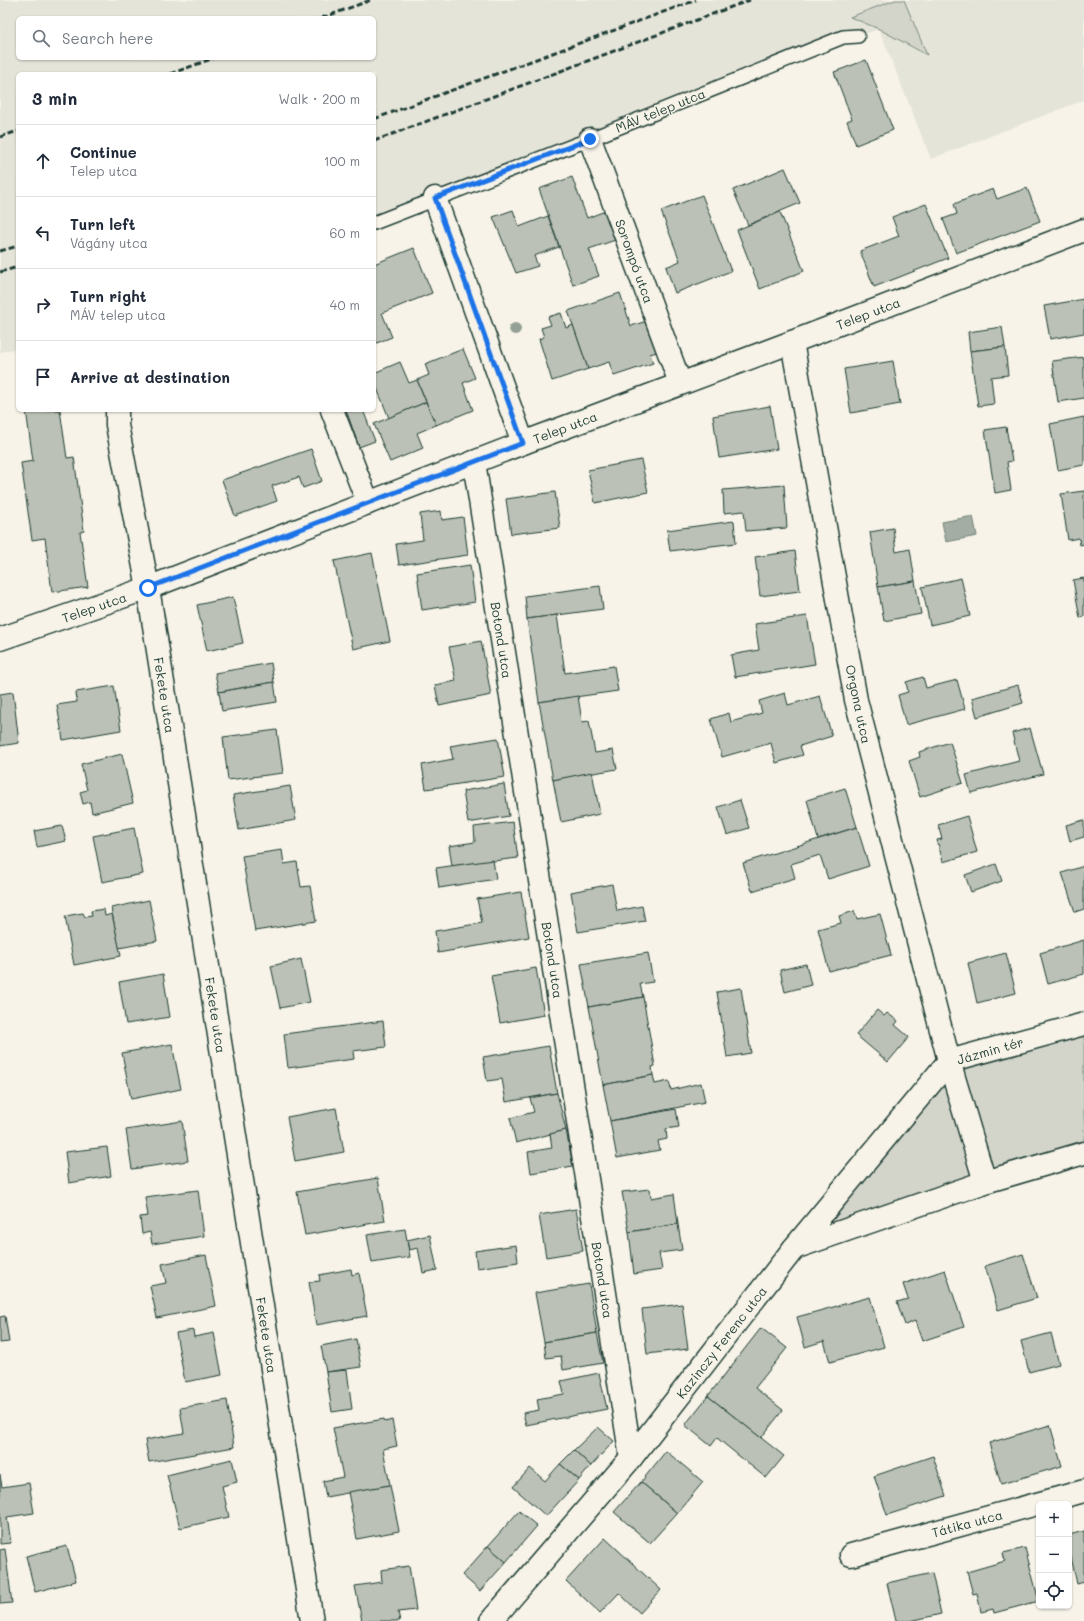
<!DOCTYPE html>
<meta charset="utf-8">
<style>
:root{--surface:#fff;--page:#f2f2f3;--text:#1f2937;--muted:#747a83;--line:#e0e1e3}
body{margin:0;font-family:Mali,sans-serif;background:var(--page);color:var(--text)}
.controls{position:absolute;right:12px;bottom:12px;display:grid;overflow:hidden;border-radius:6px;box-shadow:0 1px 3px #0004}
.controls button{width:36px;height:36px;display:grid;place-items:center;padding:0;border:0;border-bottom:1px solid var(--line);background:var(--surface);color:var(--text);font:20px sans-serif}
.stop{position:absolute;width:12px;height:12px;margin:-9px;border:3px solid #1a73e8;border-radius:50%;background:#fff}
.stop.end{background:#1a73e8;border-color:#fff;box-shadow:0 1px 4px #0008}
.list{margin:0;padding:0;list-style:none}
h2{display:flex;justify-content:space-between;align-items:center;height:52px;margin:0;padding:0 16px;font-size:17px}
h2 small{font-size:13px;font-weight:400;color:var(--muted)}
.list li{display:grid;grid-template-columns:26px 1fr auto;gap:12px;align-items:center;box-sizing:border-box;height:72px;padding:0 16px;border-top:1px solid var(--line)}
.list b{display:block;font-size:15px;white-space:nowrap}
.list p{margin:0;font-size:13px;white-space:nowrap;color:var(--muted)}
.list em{font-size:13px;font-style:normal;color:var(--muted)}
.icon{flex:none;width:22px;height:22px;fill:none;stroke:currentColor;stroke-width:2;stroke-linecap:round;stroke-linejoin:round}
.map{position:relative;flex:none;width:1084px;height:1621px;overflow:hidden}
.search{position:absolute;background:var(--surface);box-shadow:0 1px 3px #0004;left:16px;top:16px;width:360px;height:44px;display:flex;align-items:center;gap:10px;box-sizing:border-box;padding:0 14px;border-radius:6px;color:var(--muted);font-size:15px}
.panel{position:absolute;background:var(--surface);box-shadow:0 1px 3px #0004;left:16px;top:72px;width:360px;height:340px;border-radius:6px}
.map>svg:first-child{display:block}
.built{fill:#e5e4d9;fill-rule:evenodd}
.green{fill:#d3d5ca;stroke:#79897f}
.water{fill:#a4ada3;stroke:#6f8077}
.building{fill:#bbc1b6;stroke:#1f3d34}
.lines{fill:none;stroke-linecap:round;stroke-linejoin:round}
.lane-casing{stroke:#1f3d34;stroke-width:16}
.street-casing{stroke:#1f3d34;stroke-width:25}
.lane{stroke:#f7f3e8;stroke-width:13}
.street{stroke:#f7f3e8;stroke-width:22}
.rail{stroke:#1f3d34;stroke-width:3;stroke-dasharray:6 3;stroke-linecap:butt}
.tree{fill:#949f96}
.route{stroke:#1a73e8;stroke-width:5}
.labels{text-anchor:middle;dominant-baseline:central;stroke-width:3;stroke-linejoin:round;paint-order:stroke}
.street-label{font-size:13px;fill:#1f3d34;stroke:#f7f3e8}
</style>
<div class="map">
<svg width="1084" height="1621" viewBox="0 0 1084 1621">
<rect width="100%" height="100%" fill="#f7f3e8"/>
<filter id="ink" filterUnits="userSpaceOnUse"><feTurbulence type="fractalNoise" baseFrequency=".025" numOctaves="2"/><feDisplacementMap in="SourceGraphic" scale="8" xChannelSelector="R" yChannelSelector="G"/><feConvolveMatrix kernelMatrix="1 2 1 2 8 2 1 2 1" color-interpolation-filters="sRGB"/></filter>
<g filter="url(#ink)">
<path class="built" d="M 0,0 L 1084,0 L 1084,100 L 931,159 L 879,29 L 543,150 L 374,216 L 374,74 L 18,74 L 18,348 L 0,352 ZM 18,18 L 374,18 L 374,58 L 18,58 Z"/>
<g class="green">
<path d="M 895,0 L 904,0 L 927,55 L 879,29 L 850,17 Z"/>
<path d="M 1084,1024 L 1084,1153 L 794,1248 L 949,1061 Z"/>
</g>
<path class="water" d="M 973,516 L 977,536 L 946,542 L 942,522 Z"/>
<g class="building">
<path d="M 866,60 L 893,130 L 856,145 L 847,121 L 852,119 L 834,72 Z"/>
<path d="M 785,168 L 800,203 L 748,225 L 733,190 Z"/>
<path d="M 572,177 L 587,218 L 613,208 L 624,237 L 589,249 L 599,276 L 573,285 L 539,189 Z"/>
<path d="M 1027,188 L 1040,221 L 956,253 L 943,219 L 957,214 L 954,204 L 993,189 L 997,199 Z"/>
<path d="M 702,195 L 731,271 L 675,293 L 666,267 L 680,261 L 661,211 Z"/>
<path d="M 926,204 L 948,258 L 874,287 L 860,251 L 899,236 L 892,217 Z"/>
<path d="M 513,210 L 519,227 L 548,216 L 559,247 L 534,256 L 538,266 L 516,273 L 493,217 Z"/>
<path d="M 780,212 L 804,271 L 760,289 L 737,230 Z"/>
<path d="M 414,248 L 432,293 L 382,313 L 392,337 L 374,344 L 374,264 Z"/>
<path d="M 620,293 L 631,326 L 647,321 L 657,352 L 650,354 L 653,363 L 614,376 L 609,362 L 588,369 L 568,311 Z"/>
<path d="M 1084,299 L 1084,333 L 1050,339 L 1044,306 Z"/>
<path d="M 561,313 L 566,328 L 573,325 L 588,369 L 552,381 L 539,339 L 544,337 L 541,328 L 551,325 L 548,317 Z"/>
<path d="M 1002,327 L 1005,347 L 970,351 L 968,332 Z"/>
<path d="M 1005,347 L 1008,375 L 991,377 L 994,404 L 978,406 L 970,351 Z"/>
<path d="M 463,349 L 475,378 L 463,383 L 473,410 L 436,425 L 417,380 L 429,375 L 425,364 Z"/>
<path d="M 1084,357 L 1084,398 L 1058,402 L 1052,361 Z"/>
<path d="M 893,361 L 900,404 L 851,413 L 844,369 Z"/>
<path d="M 400,362 L 409,383 L 417,380 L 426,402 L 389,418 L 374,381 L 374,373 Z"/>
<path d="M 426,402 L 436,425 L 417,433 L 423,448 L 390,462 L 374,424 Z"/>
<path d="M 770,406 L 777,449 L 719,458 L 713,416 Z"/>
<path d="M 26,410 L 60,410 L 67,458 L 74,457 L 84,531 L 80,532 L 88,587 L 52,592 L 45,538 L 32,540 L 21,463 L 33,461 Z"/>
<path d="M 346,410 L 363,410 L 375,441 L 359,447 Z"/>
<path d="M 1084,417 L 1084,465 L 1058,470 L 1050,424 Z"/>
<path d="M 1006,427 L 1012,461 L 1007,462 L 1011,490 L 995,493 L 985,430 Z"/>
<path d="M 311,449 L 322,481 L 303,488 L 299,477 L 272,486 L 277,501 L 235,516 L 222,480 Z"/>
<path d="M 641,460 L 648,492 L 595,503 L 588,470 Z"/>
<path d="M 784,485 L 787,528 L 746,531 L 744,511 L 724,513 L 723,490 Z"/>
<path d="M 1084,491 L 1084,544 L 1080,545 L 1079,538 L 1068,540 L 1061,494 Z"/>
<path d="M 555,492 L 560,528 L 511,534 L 506,499 Z"/>
<path d="M 441,511 L 442,520 L 463,517 L 468,555 L 399,565 L 396,544 L 423,540 L 420,514 Z"/>
<path d="M 734,521 L 736,543 L 670,551 L 667,530 Z"/>
<path d="M 893,528 L 896,552 L 910,549 L 915,581 L 878,587 L 870,532 Z"/>
<path d="M 795,551 L 800,591 L 760,596 L 755,557 Z"/>
<path d="M 372,553 L 390,641 L 353,649 L 334,561 Z"/>
<path d="M 470,565 L 475,602 L 422,610 L 417,573 Z"/>
<path d="M 961,578 L 970,616 L 930,625 L 922,587 Z"/>
<path d="M 1084,578 L 1084,617 L 1080,618 L 1073,580 Z"/>
<path d="M 915,581 L 921,614 L 884,621 L 878,587 Z"/>
<path d="M 600,586 L 603,609 L 527,619 L 525,596 Z"/>
<path d="M 233,597 L 243,643 L 207,651 L 197,605 Z"/>
<path d="M 557,615 L 565,673 L 614,666 L 618,691 L 539,702 L 527,619 Z"/>
<path d="M 807,616 L 815,664 L 735,677 L 731,655 L 759,650 L 755,624 Z"/>
<path d="M 481,641 L 491,695 L 439,706 L 435,685 L 456,681 L 449,647 Z"/>
<path d="M 271,663 L 274,682 L 219,692 L 215,673 Z"/>
<path d="M 923,677 L 926,688 L 957,680 L 965,709 L 906,725 L 898,695 L 908,692 L 906,682 Z"/>
<path d="M 274,682 L 277,702 L 222,711 L 219,692 Z"/>
<path d="M 1018,685 L 1023,703 L 977,717 L 972,698 Z"/>
<path d="M 114,686 L 121,730 L 63,740 L 57,705 L 77,702 L 76,692 Z"/>
<path d="M 13,692 L 19,743 L 0,746 L 0,694 Z"/>
<path d="M 785,693 L 788,705 L 820,696 L 832,736 L 800,746 L 803,755 L 776,763 L 771,743 L 722,757 L 711,719 L 729,713 L 731,722 L 762,713 L 759,701 Z"/>
<path d="M 578,696 L 582,722 L 589,721 L 595,753 L 613,750 L 617,769 L 553,780 L 539,702 Z"/>
<path d="M 1030,728 L 1043,774 L 971,793 L 966,775 L 1019,761 L 1012,733 Z"/>
<path d="M 277,730 L 283,773 L 228,780 L 223,737 Z"/>
<path d="M 498,738 L 505,777 L 426,789 L 422,765 L 453,759 L 450,746 Z"/>
<path d="M 950,742 L 963,783 L 920,797 L 909,761 L 920,757 L 919,752 Z"/>
<path d="M 122,754 L 133,803 L 92,813 L 90,802 L 83,804 L 80,792 L 87,790 L 81,764 Z"/>
<path d="M 592,772 L 600,814 L 561,822 L 553,780 Z"/>
<path d="M 504,784 L 509,816 L 468,823 L 463,791 Z"/>
<path d="M 290,786 L 296,820 L 239,830 L 233,795 Z"/>
<path d="M 845,788 L 857,827 L 818,839 L 807,800 Z"/>
<path d="M 740,800 L 749,828 L 727,835 L 718,807 Z"/>
<path d="M 967,816 L 977,852 L 943,862 L 937,840 L 942,839 L 938,825 Z"/>
<path d="M 1084,820 L 1084,837 L 1070,841 L 1066,825 Z"/>
<path d="M 513,822 L 518,858 L 452,866 L 449,846 L 475,842 L 474,827 Z"/>
<path d="M 62,826 L 66,841 L 37,847 L 34,831 Z"/>
<path d="M 857,827 L 869,866 L 828,879 L 820,855 L 791,864 L 795,878 L 752,891 L 743,863 Z"/>
<path d="M 134,828 L 143,874 L 102,882 L 93,836 Z"/>
<path d="M 282,850 L 284,864 L 297,862 L 301,887 L 310,886 L 316,921 L 255,931 L 242,856 Z"/>
<path d="M 493,860 L 496,879 L 439,888 L 436,868 Z"/>
<path d="M 996,864 L 1002,881 L 971,892 L 965,875 Z"/>
<path d="M 1084,866 L 1084,909 L 1075,912 L 1062,873 Z"/>
<path d="M 612,884 L 617,911 L 642,906 L 645,921 L 578,932 L 571,892 Z"/>
<path d="M 521,892 L 529,937 L 438,953 L 435,931 L 482,923 L 477,899 Z"/>
<path d="M 149,900 L 157,941 L 119,948 L 111,908 Z"/>
<path d="M 104,909 L 105,916 L 112,914 L 121,956 L 74,965 L 65,916 L 83,913 L 85,917 L 92,916 L 91,911 Z"/>
<path d="M 854,911 L 857,919 L 880,914 L 891,955 L 829,971 L 818,929 L 841,923 L 839,916 Z"/>
<path d="M 1084,940 L 1084,974 L 1048,984 L 1040,953 Z"/>
<path d="M 648,953 L 653,982 L 640,984 L 643,997 L 589,1007 L 581,964 Z"/>
<path d="M 1006,953 L 1016,993 L 977,1003 L 968,963 Z"/>
<path d="M 301,959 L 310,1002 L 280,1008 L 271,966 Z"/>
<path d="M 806,964 L 811,985 L 785,992 L 780,970 Z"/>
<path d="M 536,968 L 544,1015 L 500,1023 L 491,976 Z"/>
<path d="M 163,974 L 170,1017 L 126,1024 L 119,982 Z"/>
<path d="M 741,988 L 751,1053 L 727,1057 L 717,992 Z"/>
<path d="M 643,997 L 655,1066 L 652,1067 L 653,1075 L 603,1085 L 589,1007 Z"/>
<path d="M 877,1010 L 884,1016 L 887,1013 L 898,1021 L 895,1025 L 909,1037 L 888,1062 L 856,1035 Z"/>
<path d="M 383,1021 L 386,1047 L 353,1051 L 354,1059 L 288,1068 L 284,1034 Z"/>
<path d="M 172,1044 L 181,1089 L 131,1099 L 122,1053 Z"/>
<path d="M 549,1046 L 557,1093 L 506,1102 L 502,1079 L 487,1081 L 483,1057 Z"/>
<path d="M 653,1075 L 655,1084 L 669,1081 L 671,1090 L 701,1083 L 705,1102 L 610,1121 L 603,1085 Z"/>
<path d="M 557,1093 L 566,1130 L 516,1143 L 510,1118 L 534,1112 L 530,1098 Z"/>
<path d="M 336,1108 L 344,1152 L 295,1161 L 287,1117 Z"/>
<path d="M 676,1109 L 679,1127 L 666,1129 L 667,1139 L 658,1141 L 660,1150 L 617,1158 L 610,1121 Z"/>
<path d="M 182,1121 L 188,1161 L 132,1169 L 126,1130 Z"/>
<path d="M 566,1130 L 573,1166 L 531,1173 L 528,1152 L 552,1148 L 550,1134 Z"/>
<path d="M 107,1147 L 111,1176 L 69,1183 L 65,1152 Z"/>
<path d="M 378,1178 L 385,1221 L 305,1235 L 297,1192 Z"/>
<path d="M 650,1189 L 651,1198 L 674,1194 L 678,1224 L 629,1232 L 622,1192 Z"/>
<path d="M 198,1190 L 204,1236 L 152,1244 L 150,1232 L 142,1234 L 140,1217 L 148,1216 L 145,1197 Z"/>
<path d="M 576,1209 L 583,1251 L 546,1257 L 539,1215 Z"/>
<path d="M 678,1224 L 682,1250 L 659,1253 L 662,1270 L 634,1274 L 629,1232 Z"/>
<path d="M 405,1229 L 410,1257 L 372,1263 L 367,1235 Z"/>
<path d="M 430,1235 L 437,1270 L 423,1273 L 418,1248 L 409,1250 L 407,1240 Z"/>
<path d="M 516,1245 L 518,1262 L 477,1268 L 475,1251 Z"/>
<path d="M 1023,1254 L 1037,1298 L 998,1310 L 985,1266 Z"/>
<path d="M 206,1255 L 216,1306 L 157,1318 L 150,1286 L 166,1283 L 162,1264 Z"/>
<path d="M 351,1269 L 352,1275 L 359,1273 L 367,1316 L 316,1325 L 309,1282 L 320,1281 L 319,1275 Z"/>
<path d="M 945,1270 L 964,1327 L 922,1341 L 915,1321 L 905,1325 L 897,1302 L 908,1299 L 903,1284 Z"/>
<path d="M 589,1284 L 597,1333 L 544,1342 L 535,1293 Z"/>
<path d="M 870,1297 L 884,1347 L 830,1362 L 824,1341 L 805,1347 L 797,1317 Z"/>
<path d="M 682,1304 L 688,1349 L 647,1354 L 642,1309 Z"/>
<path d="M 5,1316 L 9,1342 L 0,1343 L 0,1317 Z"/>
<path d="M 761,1328 L 787,1348 L 755,1388 L 783,1410 L 761,1438 L 708,1396 Z"/>
<path d="M 193,1330 L 194,1337 L 214,1333 L 222,1375 L 185,1382 L 176,1333 Z"/>
<path d="M 597,1333 L 603,1363 L 563,1370 L 561,1356 L 546,1358 L 544,1342 Z"/>
<path d="M 1051,1333 L 1059,1364 L 1029,1372 L 1021,1341 Z"/>
<path d="M 356,1339 L 361,1367 L 326,1372 L 321,1346 Z"/>
<path d="M 347,1370 L 352,1409 L 332,1412 L 326,1372 Z"/>
<path d="M 599,1373 L 607,1409 L 526,1425 L 523,1413 L 539,1410 L 537,1399 L 564,1394 L 561,1381 Z"/>
<path d="M 708,1396 L 784,1456 L 766,1478 L 717,1438 L 711,1446 L 685,1425 Z"/>
<path d="M 227,1400 L 234,1447 L 149,1462 L 145,1440 L 184,1433 L 180,1408 Z"/>
<path d="M 384,1419 L 385,1422 L 392,1420 L 397,1446 L 383,1449 L 390,1485 L 326,1497 L 323,1481 L 343,1477 L 333,1428 Z"/>
<path d="M 1050,1425 L 1062,1466 L 1001,1484 L 989,1443 Z"/>
<path d="M 598,1427 L 614,1441 L 591,1466 L 574,1450 Z"/>
<path d="M 574,1450 L 591,1466 L 579,1480 L 560,1464 Z"/>
<path d="M 666,1451 L 703,1482 L 677,1513 L 641,1482 Z"/>
<path d="M 933,1456 L 946,1496 L 887,1515 L 874,1476 Z"/>
<path d="M 232,1459 L 237,1482 L 222,1486 L 229,1517 L 180,1528 L 167,1475 Z"/>
<path d="M 560,1464 L 579,1480 L 546,1516 L 513,1487 L 530,1468 L 545,1481 Z"/>
<path d="M 0,1475 L 2,1487 L 29,1483 L 34,1513 L 7,1517 L 11,1543 L 0,1544 Z"/>
<path d="M 641,1482 L 677,1513 L 650,1543 L 614,1512 Z"/>
<path d="M 390,1485 L 399,1531 L 357,1539 L 348,1492 Z"/>
<path d="M 519,1511 L 537,1526 L 506,1562 L 488,1546 Z"/>
<path d="M 1084,1531 L 1084,1582 L 1077,1584 L 1069,1548 L 1069,1535 Z"/>
<path d="M 605,1538 L 661,1590 L 640,1613 L 619,1593 L 600,1613 L 566,1581 Z"/>
<path d="M 67,1546 L 76,1581 L 35,1592 L 26,1556 Z"/>
<path d="M 488,1546 L 506,1562 L 480,1591 L 462,1575 Z"/>
<path d="M 1025,1548 L 1039,1601 L 994,1613 L 993,1609 L 981,1612 L 977,1593 L 973,1594 L 967,1572 L 1005,1561 L 1003,1553 Z"/>
<path d="M 5,1549 L 12,1603 L 0,1604 L 0,1550 Z"/>
<path d="M 409,1566 L 416,1610 L 398,1612 L 400,1621 L 362,1621 L 355,1586 L 382,1582 L 381,1570 Z"/>
<path d="M 932,1573 L 941,1614 L 910,1621 L 896,1621 L 887,1583 Z"/>
</g>
<g class="lines">
<g class="lane-casing">
<path id="lane" d="M 374,223 L 590,139 L 843,37 L 858,36"/>
</g>
<g class="street-casing">
<g id="street">
<path d="M 590,139 L 680,383"/>
<path d="M 435,198 L 523,443"/>
<path d="M 792,342 L 856,700 L 949,1061 L 985,1182"/>
<path d="M 117,410 L 117,425 L 148,588 L 312,1621"/>
<path d="M 332,410 L 368,503"/>
<path d="M 474,462 L 631,1458"/>
<path d="M 0,639 L 148,588 L 523,443 L 792,342 L 1084,230"/>
<path d="M 949,1061 L 1084,1024"/>
<path d="M 794,1248 L 985,1182 L 1084,1153"/>
<path d="M 851,1555 L 1084,1491"/>
<path d="M 491,1621 L 631,1458 L 794,1248 L 949,1061"/>
</g>
</g>
<use href="#lane" class="lane"/>
<use href="#street" class="street"/>
<g class="rail">
<path d="M 322,18 L 371,0"/>
<path d="M 170,74 L 214,58"/>
<path d="M 374,119 L 696,0"/>
<path d="M 0,137 L 18,131"/>
<path d="M 374,141 L 750,0"/>
<path d="M 0,251 L 18,246"/>
<path d="M 0,272 L 18,267"/>
</g>
</g>
<circle class="tree" cx="515" cy="329" r="6"/>
</g>
<g class="lines" filter="url(#ink)">
<path class="route" d="M 148,588 L 523,443 L 435,198 L 590,139"/>
</g>
<g class="labels">
<g class="street-label">
<text transform="translate(660 110) rotate(-22)">MÁV telep utca</text>
<text transform="translate(635 261) rotate(70)">Sorompó utca</text>
<text transform="translate(868 313) rotate(-21)">Telep utca</text>
<text transform="translate(565 427) rotate(-21)">Telep utca</text>
<text transform="translate(94 607) rotate(-19)">Telep utca</text>
<text transform="translate(502 640) rotate(81)">Botond utca</text>
<text transform="translate(165 695) rotate(81)">Fekete utca</text>
<text transform="translate(859 704) rotate(78)">Orgona utca</text>
<text transform="translate(553 960) rotate(81)">Botond utca</text>
<text transform="translate(216 1015) rotate(81)">Fekete utca</text>
<text transform="translate(990 1050) rotate(-16)">Jázmin tér</text>
<text transform="translate(603 1280) rotate(81)">Botond utca</text>
<text transform="translate(267 1335) rotate(81)">Fekete utca</text>
<text transform="translate(721 1342) rotate(-52)">Kazinczy Ferenc utca</text>
<text transform="translate(967 1523) rotate(-15)">Tátika utca</text>
</g>
</g>
</svg>
<div class="controls">
<button>+</button>
<button>−</button>
<button><svg class="icon" aria-label="locate" viewBox="0 0 24 24"><circle cx="12" cy="12" r="6"/><path d="M12 2v4M12 18v4M2 12h4M18 12h4"/></svg></button>
</div>
<div class="stop" style="left:148px;top:588px"></div>
<div class="stop end" style="left:590px;top:139px"></div>
<div class="search"><svg class="icon" aria-label="search" viewBox="0 0 24 24"><circle cx="10" cy="10" r="6"/><path d="M15 15l6 6"/></svg>Search here</div>
<section class="panel">
<h2>3 min<small>Walk · 200 m</small></h2>
<ul class="list">
<li><svg class="icon" aria-label="ahead" viewBox="0 0 24 24"><path d="M12 20V5M6 11l6-6 6 6"/></svg><div><b>Continue</b><p>Telep utca</p></div><em>100 m</em></li>
<li><svg class="icon" aria-label="left" viewBox="0 0 24 24"><path d="M17 20v-9H6M10 6l-5 5 5 5"/></svg><div><b>Turn left</b><p>Vágány utca</p></div><em>60 m</em></li>
<li><svg class="icon" aria-label="right" viewBox="0 0 24 24"><path d="M7 20v-9h11M14 6l5 5-5 5"/></svg><div><b>Turn right</b><p>MÁV telep utca</p></div><em>40 m</em></li>
<li><svg class="icon" aria-label="arrive" viewBox="0 0 24 24"><path d="M6 21V4h12l-3 4 3 4H6"/></svg><div><b>Arrive at destination</b></div></li>
</ul>
</section>
</div>
